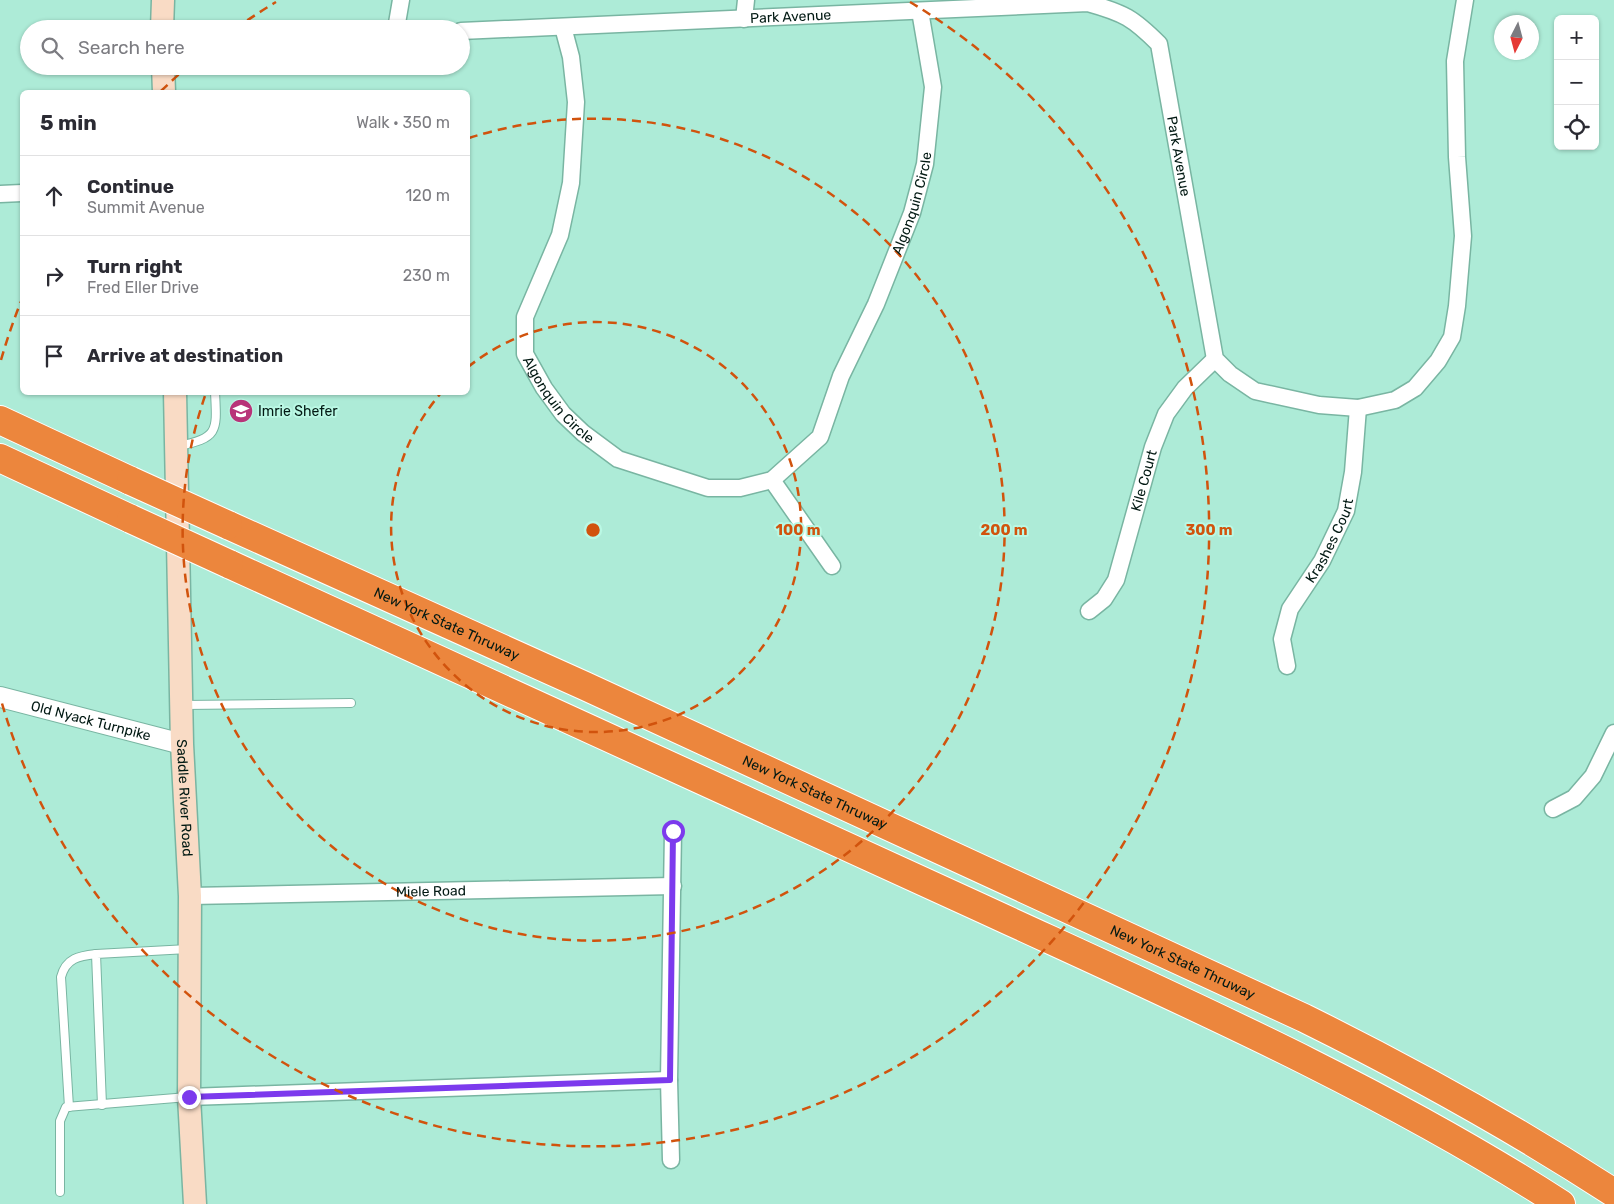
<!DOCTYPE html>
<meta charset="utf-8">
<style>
:root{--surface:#fff;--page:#f2f2f3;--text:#2b2b33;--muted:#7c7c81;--line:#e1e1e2}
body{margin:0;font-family:Rubik,sans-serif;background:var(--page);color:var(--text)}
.controls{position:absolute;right:15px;top:15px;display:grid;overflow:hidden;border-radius:8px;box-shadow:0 1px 4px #0004}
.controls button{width:45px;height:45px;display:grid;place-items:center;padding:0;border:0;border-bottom:1px solid var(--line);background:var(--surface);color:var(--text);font:25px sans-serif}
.compass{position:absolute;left:1494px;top:15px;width:45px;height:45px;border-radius:50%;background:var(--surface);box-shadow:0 1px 4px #0004;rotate:186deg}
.stop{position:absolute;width:15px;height:15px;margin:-11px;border:4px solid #7c3aed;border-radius:50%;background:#fff}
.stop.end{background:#7c3aed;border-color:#fff;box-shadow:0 1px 5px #0008}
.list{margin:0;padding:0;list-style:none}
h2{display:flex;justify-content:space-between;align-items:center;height:65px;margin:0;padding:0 20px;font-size:21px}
h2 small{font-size:16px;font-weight:400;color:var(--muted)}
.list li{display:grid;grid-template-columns:32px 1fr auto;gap:15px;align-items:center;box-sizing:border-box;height:80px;padding:0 20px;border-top:1px solid var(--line)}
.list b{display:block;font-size:19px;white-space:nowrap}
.list p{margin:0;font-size:16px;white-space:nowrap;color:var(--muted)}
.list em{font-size:16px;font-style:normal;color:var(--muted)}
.icon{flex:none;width:28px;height:28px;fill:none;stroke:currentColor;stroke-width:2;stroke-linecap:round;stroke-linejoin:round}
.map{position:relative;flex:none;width:1614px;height:1204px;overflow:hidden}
.search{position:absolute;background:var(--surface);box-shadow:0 1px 4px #0004;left:20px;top:20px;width:450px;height:55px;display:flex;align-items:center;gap:12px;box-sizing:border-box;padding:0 18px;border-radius:28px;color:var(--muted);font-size:19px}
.panel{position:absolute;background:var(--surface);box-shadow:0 1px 4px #0004;left:20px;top:90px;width:450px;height:305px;border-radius:8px}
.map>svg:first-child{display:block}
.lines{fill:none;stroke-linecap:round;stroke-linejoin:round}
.service-casing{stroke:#79b5a2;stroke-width:10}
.minor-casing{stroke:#79b5a2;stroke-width:19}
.tertiary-casing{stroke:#79b5a2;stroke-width:22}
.secondary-casing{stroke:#79b5a2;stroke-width:25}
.motorway-casing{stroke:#fff;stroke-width:30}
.service{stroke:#fff;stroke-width:8}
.minor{stroke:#fff;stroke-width:16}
.tertiary{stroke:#fff;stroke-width:20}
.secondary{stroke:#f9dbc5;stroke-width:22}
.motorway{stroke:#ec863d;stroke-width:28}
.motorway-bridge-casing{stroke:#fff;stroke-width:30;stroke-linecap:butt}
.motorway-bridge{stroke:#ec863d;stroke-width:28}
.route{stroke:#7c3aed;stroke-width:6}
.ring{fill:none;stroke:#d1530d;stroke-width:2.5;stroke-dasharray:9 6}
.labels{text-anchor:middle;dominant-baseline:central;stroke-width:4;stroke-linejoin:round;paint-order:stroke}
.street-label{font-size:14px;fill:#021913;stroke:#baf8e4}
.poi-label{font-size:14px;fill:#021913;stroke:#baf8e4;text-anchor:start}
.centre{fill:#d1530d;stroke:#baf8e4;stroke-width:2.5}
.ring-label{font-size:15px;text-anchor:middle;font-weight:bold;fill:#d1530d;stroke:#baf8e4;stroke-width:4;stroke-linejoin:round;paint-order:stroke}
</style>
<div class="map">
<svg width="1614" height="1204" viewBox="0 0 1614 1204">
<rect width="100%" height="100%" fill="#adebd7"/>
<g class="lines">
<g class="service-casing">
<g id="service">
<path d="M 178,446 C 219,438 217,431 215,392"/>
<path d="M 183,705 L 351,703"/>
<path d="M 102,1105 L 96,954 L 188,949"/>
<path d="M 69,1107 L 61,977 C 66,958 79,956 96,954"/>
<path d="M 60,1192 L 60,1121 L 66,1107 L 188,1097"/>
</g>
</g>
<g class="minor-casing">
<g id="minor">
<path d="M 744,19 L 746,0"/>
<path id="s1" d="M 563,27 L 571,57 L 576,102 L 571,183 L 560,235 L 525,317 L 525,354 L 544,388 L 563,414 L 583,433 L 618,459 L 708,488 L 740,488 L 772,480 L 820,437 L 841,376 L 876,304 L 912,213 L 925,164 L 933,87 L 920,11"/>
<path d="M 396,29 L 401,0"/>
<path id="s2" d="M 461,31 L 1088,3 C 1124,13 1133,18 1159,44 L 1215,359 L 1230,374 L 1255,391 L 1319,405 L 1358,408 L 1395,400 L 1415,388 L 1438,361 L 1452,337 L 1457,306 L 1463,236 L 1457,157 L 1455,61 L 1465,0"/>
<path d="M 0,194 L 22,193"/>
<path d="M 772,480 L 832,566"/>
<path id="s3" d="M 1089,611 L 1104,599 L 1116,580 L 1153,447 L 1166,414 L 1185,388 L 1215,359"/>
<path id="s4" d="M 1287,666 L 1282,639 L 1290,609 L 1322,561 L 1346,511 L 1353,472 L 1358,408"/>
<path d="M 1553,809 L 1574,798 L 1593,776 L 1614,733"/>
<path id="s5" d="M 190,896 L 673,886"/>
<path d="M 189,1097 L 669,1080"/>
<path d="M 671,1160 L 669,1080 L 673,831"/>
</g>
</g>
<g class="tertiary-casing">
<g id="tertiary">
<path id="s6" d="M 0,697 L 182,744"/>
</g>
</g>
<g class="secondary-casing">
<g id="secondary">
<path d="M 162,29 L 163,0"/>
<path d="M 163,66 L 164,92"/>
<path id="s7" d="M 175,392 L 182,744 L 190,896 L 189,1097 L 195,1204"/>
</g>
</g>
<g class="motorway-casing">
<g id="motorway">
<path d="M 0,420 L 131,481"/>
<path d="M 0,458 L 131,519"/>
<path id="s8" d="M 228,525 L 585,686 L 1304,1018 C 1411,1071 1514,1128 1614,1193"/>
<path d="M 229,564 C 480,677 730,792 979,907 C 1176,998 1378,1086 1561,1204"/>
</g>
</g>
<use href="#service" class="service"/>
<use href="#minor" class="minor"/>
<use href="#tertiary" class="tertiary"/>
<use href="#secondary" class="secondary"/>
<use href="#motorway" class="motorway"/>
<g class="motorway-bridge-casing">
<g id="motorway-bridge">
<path d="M 131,481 L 228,525"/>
<path d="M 131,519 L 229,564"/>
</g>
</g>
<use href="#motorway-bridge" class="motorway-bridge"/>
</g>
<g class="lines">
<path class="route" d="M 189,1097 L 670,1080 L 673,831"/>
</g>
<g class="ring">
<path d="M468 367A205 205 0 1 1 441 393"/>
<path d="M469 138A411 411 0 1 1 206 393"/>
<path d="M1 360A616 616 0 0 1 22 299M161 91A616 616 0 0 1 185 69M235 29A616 616 0 0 1 276 2M910 2A616 616 0 1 1 1 700"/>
</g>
<defs>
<g id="school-disc" transform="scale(1.25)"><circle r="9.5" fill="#b83479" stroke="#baf8e4"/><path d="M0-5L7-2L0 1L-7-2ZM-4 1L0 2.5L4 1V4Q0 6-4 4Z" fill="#fff"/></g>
</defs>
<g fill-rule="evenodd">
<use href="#school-disc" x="241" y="411"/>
</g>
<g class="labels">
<g class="street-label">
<text stroke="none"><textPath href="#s2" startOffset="330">Park Avenue</textPath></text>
<text stroke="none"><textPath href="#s2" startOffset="825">Park Avenue</textPath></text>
<text stroke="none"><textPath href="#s1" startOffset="955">Algonquin Circle</textPath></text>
<text stroke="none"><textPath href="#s1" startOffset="394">Algonquin Circle</textPath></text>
<text stroke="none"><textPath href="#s3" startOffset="145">Kile Court</textPath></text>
<text stroke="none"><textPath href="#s4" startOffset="138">Krashes Court</textPath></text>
<text stroke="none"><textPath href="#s8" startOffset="240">New York State Thruway</textPath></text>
<text stroke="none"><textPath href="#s6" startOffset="94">Old Nyack Turnpike</textPath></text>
<text stroke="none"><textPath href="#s8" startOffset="645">New York State Thruway</textPath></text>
<text stroke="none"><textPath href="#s7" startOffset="406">Saddle River Road</textPath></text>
<text stroke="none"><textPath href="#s5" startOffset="241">Miele Road</textPath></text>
<text stroke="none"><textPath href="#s8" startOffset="1050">New York State Thruway</textPath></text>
</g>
<g class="poi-label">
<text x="258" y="411">Imrie Shefer</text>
</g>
</g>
<circle cx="593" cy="530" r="8" class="centre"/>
<g class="ring-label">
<text x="798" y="535">100 m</text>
<text x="1004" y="535">200 m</text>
<text x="1209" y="535">300 m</text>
</g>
</svg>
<div class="controls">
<button>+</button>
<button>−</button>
<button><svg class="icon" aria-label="locate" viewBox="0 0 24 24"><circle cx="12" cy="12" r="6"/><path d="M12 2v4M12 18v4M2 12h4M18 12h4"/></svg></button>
</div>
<svg class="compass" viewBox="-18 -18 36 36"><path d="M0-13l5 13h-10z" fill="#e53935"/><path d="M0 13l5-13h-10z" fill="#7c7c81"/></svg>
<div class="stop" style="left:673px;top:831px"></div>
<div class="stop end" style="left:189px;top:1097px"></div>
<div class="search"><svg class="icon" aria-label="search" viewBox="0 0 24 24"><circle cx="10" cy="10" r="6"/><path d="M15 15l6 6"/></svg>Search here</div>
<section class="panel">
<h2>5 min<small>Walk · 350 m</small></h2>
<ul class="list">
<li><svg class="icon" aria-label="ahead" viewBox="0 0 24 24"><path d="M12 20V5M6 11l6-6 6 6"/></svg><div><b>Continue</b><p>Summit Avenue</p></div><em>120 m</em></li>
<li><svg class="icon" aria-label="right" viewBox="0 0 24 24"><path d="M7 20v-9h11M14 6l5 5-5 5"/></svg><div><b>Turn right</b><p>Fred Eller Drive</p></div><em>230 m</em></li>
<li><svg class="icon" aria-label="arrive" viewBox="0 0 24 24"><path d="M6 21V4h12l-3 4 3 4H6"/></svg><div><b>Arrive at destination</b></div></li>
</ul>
</section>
</div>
